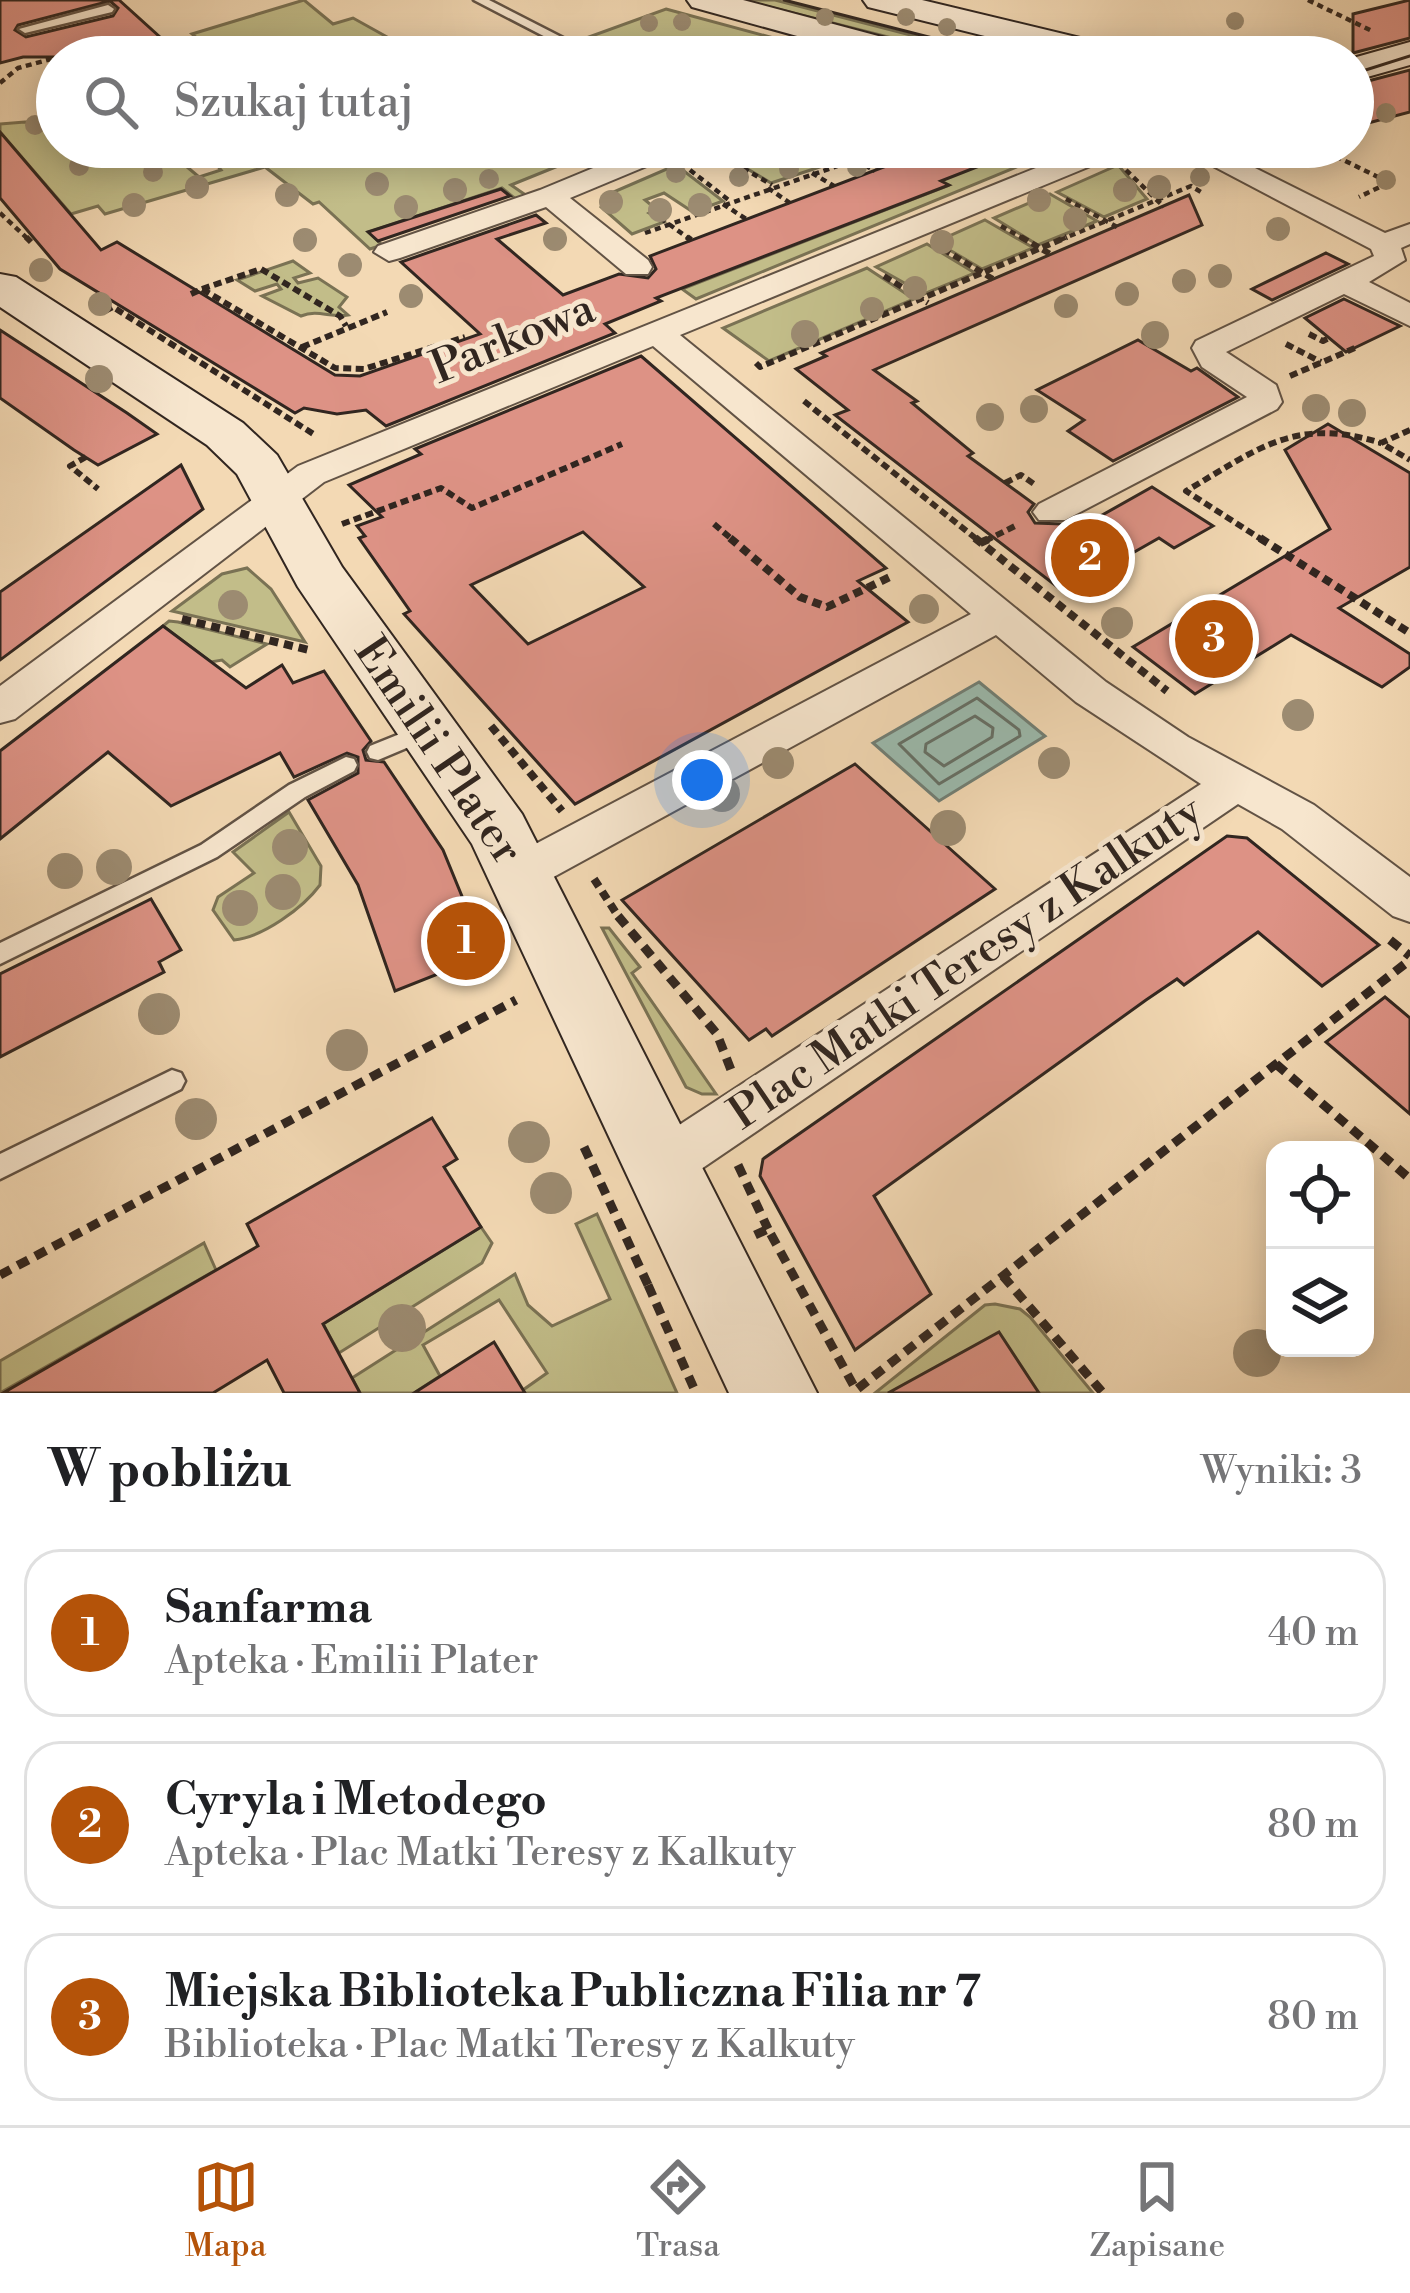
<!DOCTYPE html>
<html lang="pl">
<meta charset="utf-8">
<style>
:root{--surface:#fff;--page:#f6f6f6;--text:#202124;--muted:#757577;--line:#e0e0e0;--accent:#b45309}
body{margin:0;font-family:"Libre Bodoni",serif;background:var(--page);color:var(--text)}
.controls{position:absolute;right:36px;bottom:36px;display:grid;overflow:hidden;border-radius:24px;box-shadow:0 6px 30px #0003}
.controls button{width:108px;height:108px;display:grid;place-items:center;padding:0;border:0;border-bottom:3px solid var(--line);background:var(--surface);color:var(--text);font:60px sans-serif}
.you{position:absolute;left:702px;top:780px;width:42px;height:42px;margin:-30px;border:9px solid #fff;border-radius:50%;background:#1a73e8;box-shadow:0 0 0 18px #1a73e833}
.badge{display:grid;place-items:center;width:78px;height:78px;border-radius:50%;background:var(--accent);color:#fff;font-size:39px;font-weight:700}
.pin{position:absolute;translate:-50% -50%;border:6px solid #fff;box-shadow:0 3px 12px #0006}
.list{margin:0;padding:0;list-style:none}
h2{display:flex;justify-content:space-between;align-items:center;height:156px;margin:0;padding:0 48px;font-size:51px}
h2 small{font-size:39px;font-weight:400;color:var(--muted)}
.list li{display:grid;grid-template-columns:78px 1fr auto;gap:36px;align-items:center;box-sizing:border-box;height:168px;margin:0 24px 24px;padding:0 24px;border:3px solid var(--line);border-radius:36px}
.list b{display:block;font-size:45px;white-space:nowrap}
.list p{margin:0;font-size:39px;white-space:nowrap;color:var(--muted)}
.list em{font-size:39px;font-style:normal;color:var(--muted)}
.icon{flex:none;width:66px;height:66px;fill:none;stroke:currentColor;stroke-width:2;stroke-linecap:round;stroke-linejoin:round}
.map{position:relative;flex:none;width:1410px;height:1393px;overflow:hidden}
.search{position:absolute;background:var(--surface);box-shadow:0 6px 30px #0003;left:36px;right:36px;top:36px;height:132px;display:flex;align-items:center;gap:30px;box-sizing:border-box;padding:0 42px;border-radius:66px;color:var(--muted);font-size:45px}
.sheet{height:732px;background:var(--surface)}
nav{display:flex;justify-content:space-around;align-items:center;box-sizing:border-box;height:168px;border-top:3px solid var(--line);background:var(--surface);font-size:33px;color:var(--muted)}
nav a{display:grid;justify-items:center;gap:6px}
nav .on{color:var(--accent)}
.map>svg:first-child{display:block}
.green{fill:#c2bd89;stroke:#7a7254;stroke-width:3}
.water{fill:#9bbaad;stroke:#717f75;stroke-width:3}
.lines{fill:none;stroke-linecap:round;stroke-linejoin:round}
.shore{stroke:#667066;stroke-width:3}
.building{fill:#dd9285;stroke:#312620;stroke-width:3;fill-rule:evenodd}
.lane-casing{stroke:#625345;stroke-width:5}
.street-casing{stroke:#625345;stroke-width:4}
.secondary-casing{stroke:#312620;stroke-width:4}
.path-far3{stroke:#312620;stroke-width:4.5;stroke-dasharray:6 4.5;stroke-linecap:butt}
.path-far2{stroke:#312620;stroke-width:6;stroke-dasharray:8 4.5;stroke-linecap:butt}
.path-far1{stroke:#312620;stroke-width:8;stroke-dasharray:9 6;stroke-linecap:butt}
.path{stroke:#312620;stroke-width:9;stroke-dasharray:12 8;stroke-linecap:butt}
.lane{fill:#f7e6ce;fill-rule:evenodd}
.street{fill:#f7e6ce;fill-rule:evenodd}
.secondary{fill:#f7e6ce;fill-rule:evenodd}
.tram{stroke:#312620;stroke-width:3}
.tree{fill:#9c8b71}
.labels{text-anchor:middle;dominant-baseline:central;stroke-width:10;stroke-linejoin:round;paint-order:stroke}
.street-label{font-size:45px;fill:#312620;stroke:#f7e6ce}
</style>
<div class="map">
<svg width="1410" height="1393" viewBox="0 0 1410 1393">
<rect width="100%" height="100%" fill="#f3d9b4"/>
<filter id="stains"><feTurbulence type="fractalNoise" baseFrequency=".00167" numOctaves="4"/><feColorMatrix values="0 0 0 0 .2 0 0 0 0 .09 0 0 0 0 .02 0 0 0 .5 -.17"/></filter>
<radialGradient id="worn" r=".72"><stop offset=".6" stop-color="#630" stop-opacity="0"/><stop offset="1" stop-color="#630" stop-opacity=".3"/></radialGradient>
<g class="green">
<path d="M 304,0 L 333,24 L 353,18 L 423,57 L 219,57 L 192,34 Z"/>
<path d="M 742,0 L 775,0 L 996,57 L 967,57 Z"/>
<path d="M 666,9 L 818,50 L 808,57 L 586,57 L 564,46 Z"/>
<path d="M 25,122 L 57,124 L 57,147 L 156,147 L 137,154 L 153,169 L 180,161 L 199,177 L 221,170 L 216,164 L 252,153 L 263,161 L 287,154 L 281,147 L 468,147 L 483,160 L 503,153 L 497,147 L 605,147 L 511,185 L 527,196 L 517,200 L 502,188 L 369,232 L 382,245 L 370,249 L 319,202 L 313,204 L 265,167 L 105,214 L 98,206 L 71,214 L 0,132 L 0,124 Z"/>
<path d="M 728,147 L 870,147 L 839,161 L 830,152 L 824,154 L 832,163 L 771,183 L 741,165 Z"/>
<path d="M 974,147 L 1041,147 L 1019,166 L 696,299 L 682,289 L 947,186 L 941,181 Z"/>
<path d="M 676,165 L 723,201 L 693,212 L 664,193 L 645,200 L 656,209 L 649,213 L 664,222 L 632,234 L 601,207 L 609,194 Z"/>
<path d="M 1118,165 L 1147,199 L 1104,217 L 1057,192 Z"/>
<path d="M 1050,194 L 1097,221 L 1038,245 L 994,218 Z"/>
<path d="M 985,220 L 1032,247 L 1033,248 L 982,269 L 936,242 Z"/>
<path d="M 927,244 L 975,273 L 924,294 L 876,267 Z"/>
<path d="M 293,261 L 310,273 L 294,278 L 298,283 L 318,278 L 347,297 L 339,307 L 348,315 C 330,318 318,309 301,316 L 262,296 L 281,289 L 277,284 L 255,291 L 237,280 Z"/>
<path d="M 867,268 L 914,299 L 769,361 L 723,328 Z"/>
<path d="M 247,568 L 271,589 L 305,642 L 172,611 L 222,574 Z"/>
<path d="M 169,621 L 178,622 L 267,644 L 230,667 L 222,660 L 211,662 L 163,626 Z"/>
<path d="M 289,812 L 321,866 L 320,885 C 303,908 263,937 234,940 L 213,910 L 218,897 L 254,873 L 233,852 Z"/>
<path d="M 602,928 L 609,928 L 640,967 L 632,973 L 716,1094 L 702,1094 L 686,1087 Z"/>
<path d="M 597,1214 L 677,1393 L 525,1393 L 523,1390 L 547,1373 L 499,1300 L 423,1345 L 440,1376 L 414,1393 L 360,1393 L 352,1378 L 515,1274 L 528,1305 L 552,1326 L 610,1299 L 576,1224 Z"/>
<path d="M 481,1227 L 492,1243 L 482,1263 L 339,1353 L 323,1324 Z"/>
<path d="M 204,1243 L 216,1270 L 0,1393 L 0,1361 Z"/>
<path d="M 995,1304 L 1020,1309 L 1030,1317 L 1093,1393 L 875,1393 L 985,1305 Z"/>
</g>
<path class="water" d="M 979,682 L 1045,736 L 939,801 L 873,743 Z"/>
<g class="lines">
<g class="shore">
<path d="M 977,698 L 1019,730 L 1020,736 L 939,784 L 899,744 Z"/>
<path d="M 975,716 L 993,728 L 992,737 L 944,766 L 925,752 L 926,744 Z"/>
</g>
</g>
<g class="building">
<path d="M 0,0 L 119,0 L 182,57 L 23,57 L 0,63 ZM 110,1 L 118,8 L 113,16 L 26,37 L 15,30 L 18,25 Z"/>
<path d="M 1410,0 L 1410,38 L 1353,53 L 1353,14 Z"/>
<path d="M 1410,70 L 1410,112 L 1353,127 L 1353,85 Z"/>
<path d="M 0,132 L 101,250 L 117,242 L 335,375 L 360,376 L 480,334 L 401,262 L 536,215 L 546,223 L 497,239 L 563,295 L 619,274 L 648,278 L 656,269 L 650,256 L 936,147 L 996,147 L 1000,158 L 941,181 L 949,185 L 656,298 L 661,301 L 605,324 L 615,333 L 386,426 L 366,410 L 337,414 L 304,408 L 295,413 L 60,269 L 0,198 Z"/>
<path d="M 501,189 L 510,196 L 378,241 L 368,232 Z"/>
<path d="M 1189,195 L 1202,225 L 874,370 L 917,401 L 912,403 L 973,453 L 968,456 L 1034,504 L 1028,512 L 1035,523 L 1062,524 L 1072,532 L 1152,487 L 1213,526 L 1174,548 L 1159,538 L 1064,592 L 835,415 L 848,410 L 796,369 L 826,356 L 821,353 Z"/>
<path d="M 1326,253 L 1348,264 L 1272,300 L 1252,289 Z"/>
<path d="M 1344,299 L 1400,326 L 1346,352 L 1305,318 Z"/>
<path d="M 0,330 L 127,413 L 157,434 L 98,465 L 74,450 L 0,398 Z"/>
<path d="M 1138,340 L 1191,371 L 1197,368 L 1238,397 L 1113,461 L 1068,431 L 1084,420 L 1037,390 Z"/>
<path d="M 641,356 L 886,568 L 858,581 L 908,622 L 575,804 L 404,614 L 410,611 L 359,538 L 365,536 L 357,526 L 382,517 L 349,485 L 421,454 L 415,449 ZM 583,532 L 644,587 L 528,644 L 471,585 Z"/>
<path d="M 1328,424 L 1410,473 L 1410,567 L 1339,608 L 1410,654 L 1410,667 L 1382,687 L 1291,635 L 1195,694 L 1133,647 L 1330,529 L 1285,450 Z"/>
<path d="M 181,465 L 203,509 L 0,660 L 0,592 Z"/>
<path d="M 163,626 L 246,688 L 282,665 L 293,683 L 324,671 L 371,741 L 363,750 L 366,760 L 384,762 L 443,850 L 486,955 L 395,991 L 358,885 L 308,800 L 358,773 L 358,757 L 347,753 L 294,777 L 280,753 L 171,806 L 108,752 L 0,839 L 0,751 Z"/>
<path d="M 855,764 L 995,889 L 772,1036 L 766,1029 L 749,1040 L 622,900 Z"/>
<path d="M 1227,836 L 1247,838 L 1379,945 L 1322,986 L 1258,932 L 1184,985 L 1177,979 L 1146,1000 L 874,1196 L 931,1294 L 855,1350 L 760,1176 L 763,1159 Z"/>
<path d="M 151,899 L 181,950 L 159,962 L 164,972 L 0,1057 L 0,974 Z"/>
<path d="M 1385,997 L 1410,1018 L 1410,1114 L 1326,1042 Z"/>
<path d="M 432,1118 L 457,1159 L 444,1167 L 481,1227 L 323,1324 L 360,1393 L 284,1393 L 267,1360 L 213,1393 L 3,1393 L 258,1246 L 247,1224 Z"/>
<path d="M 999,1332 L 1039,1393 L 888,1393 Z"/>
<path d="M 494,1342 L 525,1393 L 414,1393 Z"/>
</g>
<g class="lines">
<g class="lane-casing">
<g id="lane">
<path d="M 474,0 L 489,0 L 569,41 L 559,44 Z"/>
<path d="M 108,5 L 114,9 L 112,12 L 25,33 L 19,29 Z"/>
<path d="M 427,723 L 435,726 L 438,731 L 435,736 L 378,760 L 370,758 L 367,752 L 370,746 Z"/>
<path d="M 346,757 L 354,759 L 357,765 L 354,771 L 305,797 L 217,857 L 0,964 L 0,943 L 201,845 L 289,785 Z"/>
<path d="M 172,1070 L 181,1073 L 185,1081 L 181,1089 L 0,1179 L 0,1154 Z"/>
</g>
</g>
<g class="street-casing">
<g id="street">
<path d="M 644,147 L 682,147 L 678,153 L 570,198 L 648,260 L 652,267 L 648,274 L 626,274 L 546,207 L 400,258 L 389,261 L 374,252 L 378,246 L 540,190 Z"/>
<path d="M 1088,147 L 1126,147 L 1122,153 L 680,335 L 1106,682 L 1188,737 L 1314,805 L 1410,877 L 1410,922 L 1393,916 L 1282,829 L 1238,804 L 679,1184 L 660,1192 L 641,1184 L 633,1167 L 641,1150 L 1201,784 L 1076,702 L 996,635 L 537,886 L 521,891 L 505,886 L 498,873 L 505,860 L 971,614 L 653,346 L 324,482 L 15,719 L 0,723 L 0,686 L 298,466 Z"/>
<path d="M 1177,147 L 1213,147 L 1385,233 L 1410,224 L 1410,244 L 1401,248 L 1405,260 L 1369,282 L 1410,303 L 1410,326 L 1344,294 L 1226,352 L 1276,385 L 1282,402 L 1277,409 L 1065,520 L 1039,520 L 1033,512 L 1039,504 L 1247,397 L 1202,367 L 1192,348 L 1196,341 L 1374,256 L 1371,249 Z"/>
</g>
</g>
<g class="secondary-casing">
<g id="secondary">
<path d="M 687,0 L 743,0 L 927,49 L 932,57 L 873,57 L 692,7 Z"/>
<path d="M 863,0 L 922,0 L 1126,49 L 1131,57 L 1069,57 L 868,7 Z"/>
<path d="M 1410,42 L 1410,65 L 1353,81 L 1353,58 Z"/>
<path d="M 0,274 L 16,277 L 243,423 L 277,455 L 342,567 L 522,814 L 817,1393 L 729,1393 L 472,844 L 298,587 L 237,474 L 207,445 L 0,307 Z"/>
</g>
</g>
<g class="path-far3">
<path d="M 1308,0 L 1372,31"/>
<path d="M 1149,52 L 1171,57"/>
<path d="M 0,83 L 18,68 L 55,58"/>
<path d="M 707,147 L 772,185"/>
<path d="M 1317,147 L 1380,178 L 1384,185 L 1359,197"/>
<path d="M 856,160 L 875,171"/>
<path d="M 690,170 L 730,201"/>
<path d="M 1126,170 L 1164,207"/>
<path d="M 812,173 L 834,186"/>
<path d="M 768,188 L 790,203"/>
<path d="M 1066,199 L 1117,227"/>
<path d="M 723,204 L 746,219"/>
<path d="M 652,212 L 691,240"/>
<path d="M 0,213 L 29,240"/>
<path d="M 1001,226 L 1026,240"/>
<path d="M 645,233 L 863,157 L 878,147"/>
<path d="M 1060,240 L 1191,186 L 1201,192"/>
</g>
<g class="path-far2">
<path d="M 26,237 L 31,242"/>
<path d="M 687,237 L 691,240"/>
<path d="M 1021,237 L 1052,255"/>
<path d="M 943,249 L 993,279"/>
<path d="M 884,276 L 928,303"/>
<path d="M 202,289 L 261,269 L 340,316 L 346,326"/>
<path d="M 191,294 L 202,289 L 335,368 L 364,369 L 465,337"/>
<path d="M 105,311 L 113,307 L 315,435"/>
<path d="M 1309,334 L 1323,341 L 1329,338"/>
<path d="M 1286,344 L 1321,362"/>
<path d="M 302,347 L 387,312"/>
<path d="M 756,363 L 760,367 L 1067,237"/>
<path d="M 1290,376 L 1355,348"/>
<path d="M 804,401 L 979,541"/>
<path d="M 1410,430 L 1381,443 L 1410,460"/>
<path d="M 86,457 L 70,466 L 98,489"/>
<path d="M 1005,483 L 1021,475 L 1034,484"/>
<path d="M 342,524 L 441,488 L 472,508 L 622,444"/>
<path d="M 714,524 L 734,541"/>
<path d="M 985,541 L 1017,525"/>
<path d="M 1264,541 L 1186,491 C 1258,449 1295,416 1381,443"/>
</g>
<g class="path-far1">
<path d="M 730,538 L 800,597 L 827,607 L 892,576"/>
<path d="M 975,538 L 1167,691"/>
<path d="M 1260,538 L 1410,633"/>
<path d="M 980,543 L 991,538"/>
<path d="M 182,619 L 313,651"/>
<path d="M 491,726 L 562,811"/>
<path d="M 594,879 L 620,919"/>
</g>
<g class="path">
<path d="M 618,916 L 717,1034 L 731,1070"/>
<path d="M 1390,940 L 1410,956"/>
<path d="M 1276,1064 L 1410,1179"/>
<path d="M 584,1147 L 648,1285 L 655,1282"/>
<path d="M 738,1165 L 768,1229"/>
<path d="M 755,1235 L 768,1229 L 856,1390 L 1410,960"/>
<path d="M 0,1275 L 516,1000"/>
<path d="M 1003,1276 L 1103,1393"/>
<path d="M 648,1285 L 696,1393"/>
</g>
<use href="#lane" class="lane"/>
<use href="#street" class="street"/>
<use href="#secondary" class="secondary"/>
<g class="tram">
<path d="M 784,0 L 1007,57"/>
<path d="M 1353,74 L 1410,56"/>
</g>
</g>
<g class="tree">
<circle cx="825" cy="17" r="9"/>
<circle cx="906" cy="17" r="9"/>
<circle cx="1235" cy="21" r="9"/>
<circle cx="682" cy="22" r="9"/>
<circle cx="649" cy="23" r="9"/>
<circle cx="947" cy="27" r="9"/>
<circle cx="1386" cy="113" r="10"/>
<circle cx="35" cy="125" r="10"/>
<circle cx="79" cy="166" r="10"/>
<circle cx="857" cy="167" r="10"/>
<circle cx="789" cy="169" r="10"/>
<circle cx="153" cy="172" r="10"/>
<circle cx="676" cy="173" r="10"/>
<circle cx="739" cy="177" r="10"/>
<circle cx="1200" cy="177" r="10"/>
<circle cx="489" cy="179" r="10"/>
<circle cx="1386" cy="180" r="10"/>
<circle cx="377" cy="184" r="12"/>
<circle cx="197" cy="187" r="12"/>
<circle cx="1159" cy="187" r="12"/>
<circle cx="455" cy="190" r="12"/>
<circle cx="1125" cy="190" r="12"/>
<circle cx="287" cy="195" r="12"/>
<circle cx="1039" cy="200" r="12"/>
<circle cx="611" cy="202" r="12"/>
<circle cx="134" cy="205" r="12"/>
<circle cx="700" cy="205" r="12"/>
<circle cx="406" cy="207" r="12"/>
<circle cx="660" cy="210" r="12"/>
<circle cx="1075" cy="219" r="12"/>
<circle cx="1278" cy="229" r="12"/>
<circle cx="555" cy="239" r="12"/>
<circle cx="305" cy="240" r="12"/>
<circle cx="942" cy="242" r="12"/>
<circle cx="350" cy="265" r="12"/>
<circle cx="41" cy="270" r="12"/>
<circle cx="1220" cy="276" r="12"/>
<circle cx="1184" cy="281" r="12"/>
<circle cx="915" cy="288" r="12"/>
<circle cx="1127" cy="294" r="12"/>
<circle cx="411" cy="296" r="12"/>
<circle cx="100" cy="304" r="12"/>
<circle cx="1066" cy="306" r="12"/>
<circle cx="872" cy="309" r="12"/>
<circle cx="805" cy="334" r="14"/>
<circle cx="1155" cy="335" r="14"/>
<circle cx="99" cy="379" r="14"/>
<circle cx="1316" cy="408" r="14"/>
<circle cx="1034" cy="409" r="14"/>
<circle cx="1352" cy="413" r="14"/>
<circle cx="990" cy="417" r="14"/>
<circle cx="233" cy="605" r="15"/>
<circle cx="924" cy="609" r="15"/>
<circle cx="1117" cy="623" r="16"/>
<circle cx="1298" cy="715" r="16"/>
<circle cx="778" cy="763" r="16"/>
<circle cx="1054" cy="763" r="16"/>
<circle cx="722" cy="794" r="18"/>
<circle cx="948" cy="828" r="18"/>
<circle cx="290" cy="847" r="18"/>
<circle cx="114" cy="867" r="18"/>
<circle cx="65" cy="871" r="18"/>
<circle cx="283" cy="892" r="18"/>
<circle cx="240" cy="908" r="18"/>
<circle cx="159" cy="1014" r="21"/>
<circle cx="347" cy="1050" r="21"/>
<circle cx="196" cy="1119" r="21"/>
<circle cx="529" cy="1142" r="21"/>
<circle cx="551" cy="1193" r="21"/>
<circle cx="402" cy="1328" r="24"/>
<circle cx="1257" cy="1353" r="24"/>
</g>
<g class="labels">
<g class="street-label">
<text transform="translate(513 339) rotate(-22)">Parkowa</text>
<text transform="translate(438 751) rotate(56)">Emilii Plater</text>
<text transform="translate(966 963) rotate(-34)">Plac Matki Teresy z Kalkuty</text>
</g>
</g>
<rect width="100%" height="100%" filter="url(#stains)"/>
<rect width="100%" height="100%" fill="url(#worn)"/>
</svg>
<div class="controls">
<button><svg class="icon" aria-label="locate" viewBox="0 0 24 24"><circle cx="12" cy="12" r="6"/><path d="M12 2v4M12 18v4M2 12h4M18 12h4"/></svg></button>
<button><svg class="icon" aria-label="layers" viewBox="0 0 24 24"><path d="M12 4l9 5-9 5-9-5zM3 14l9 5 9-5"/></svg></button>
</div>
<div class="you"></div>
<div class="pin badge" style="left:466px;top:941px">1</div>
<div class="pin badge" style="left:1090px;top:558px">2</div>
<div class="pin badge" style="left:1214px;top:639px">3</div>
<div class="search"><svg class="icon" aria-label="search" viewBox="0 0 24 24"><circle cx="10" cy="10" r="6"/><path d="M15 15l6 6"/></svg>Szukaj tutaj</div>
</div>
<section class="sheet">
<h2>W pobliżu<small>Wyniki: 3</small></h2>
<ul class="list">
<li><span class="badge">1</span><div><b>Sanfarma</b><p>Apteka · Emilii Plater</p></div><em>40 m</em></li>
<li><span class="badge">2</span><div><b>Cyryla i Metodego</b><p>Apteka · Plac Matki Teresy z Kalkuty</p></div><em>80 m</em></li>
<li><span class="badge">3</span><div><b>Miejska Biblioteka Publiczna Filia nr 7</b><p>Biblioteka · Plac Matki Teresy z Kalkuty</p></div><em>80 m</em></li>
</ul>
</section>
<nav>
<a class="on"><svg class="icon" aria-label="map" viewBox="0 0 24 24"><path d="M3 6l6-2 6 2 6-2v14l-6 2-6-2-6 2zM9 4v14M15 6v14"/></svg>Mapa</a>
<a><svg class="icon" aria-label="directions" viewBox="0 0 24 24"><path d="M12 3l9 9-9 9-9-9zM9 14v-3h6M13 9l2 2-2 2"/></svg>Trasa</a>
<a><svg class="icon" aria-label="saved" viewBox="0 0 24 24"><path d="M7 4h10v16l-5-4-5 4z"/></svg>Zapisane</a>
</nav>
